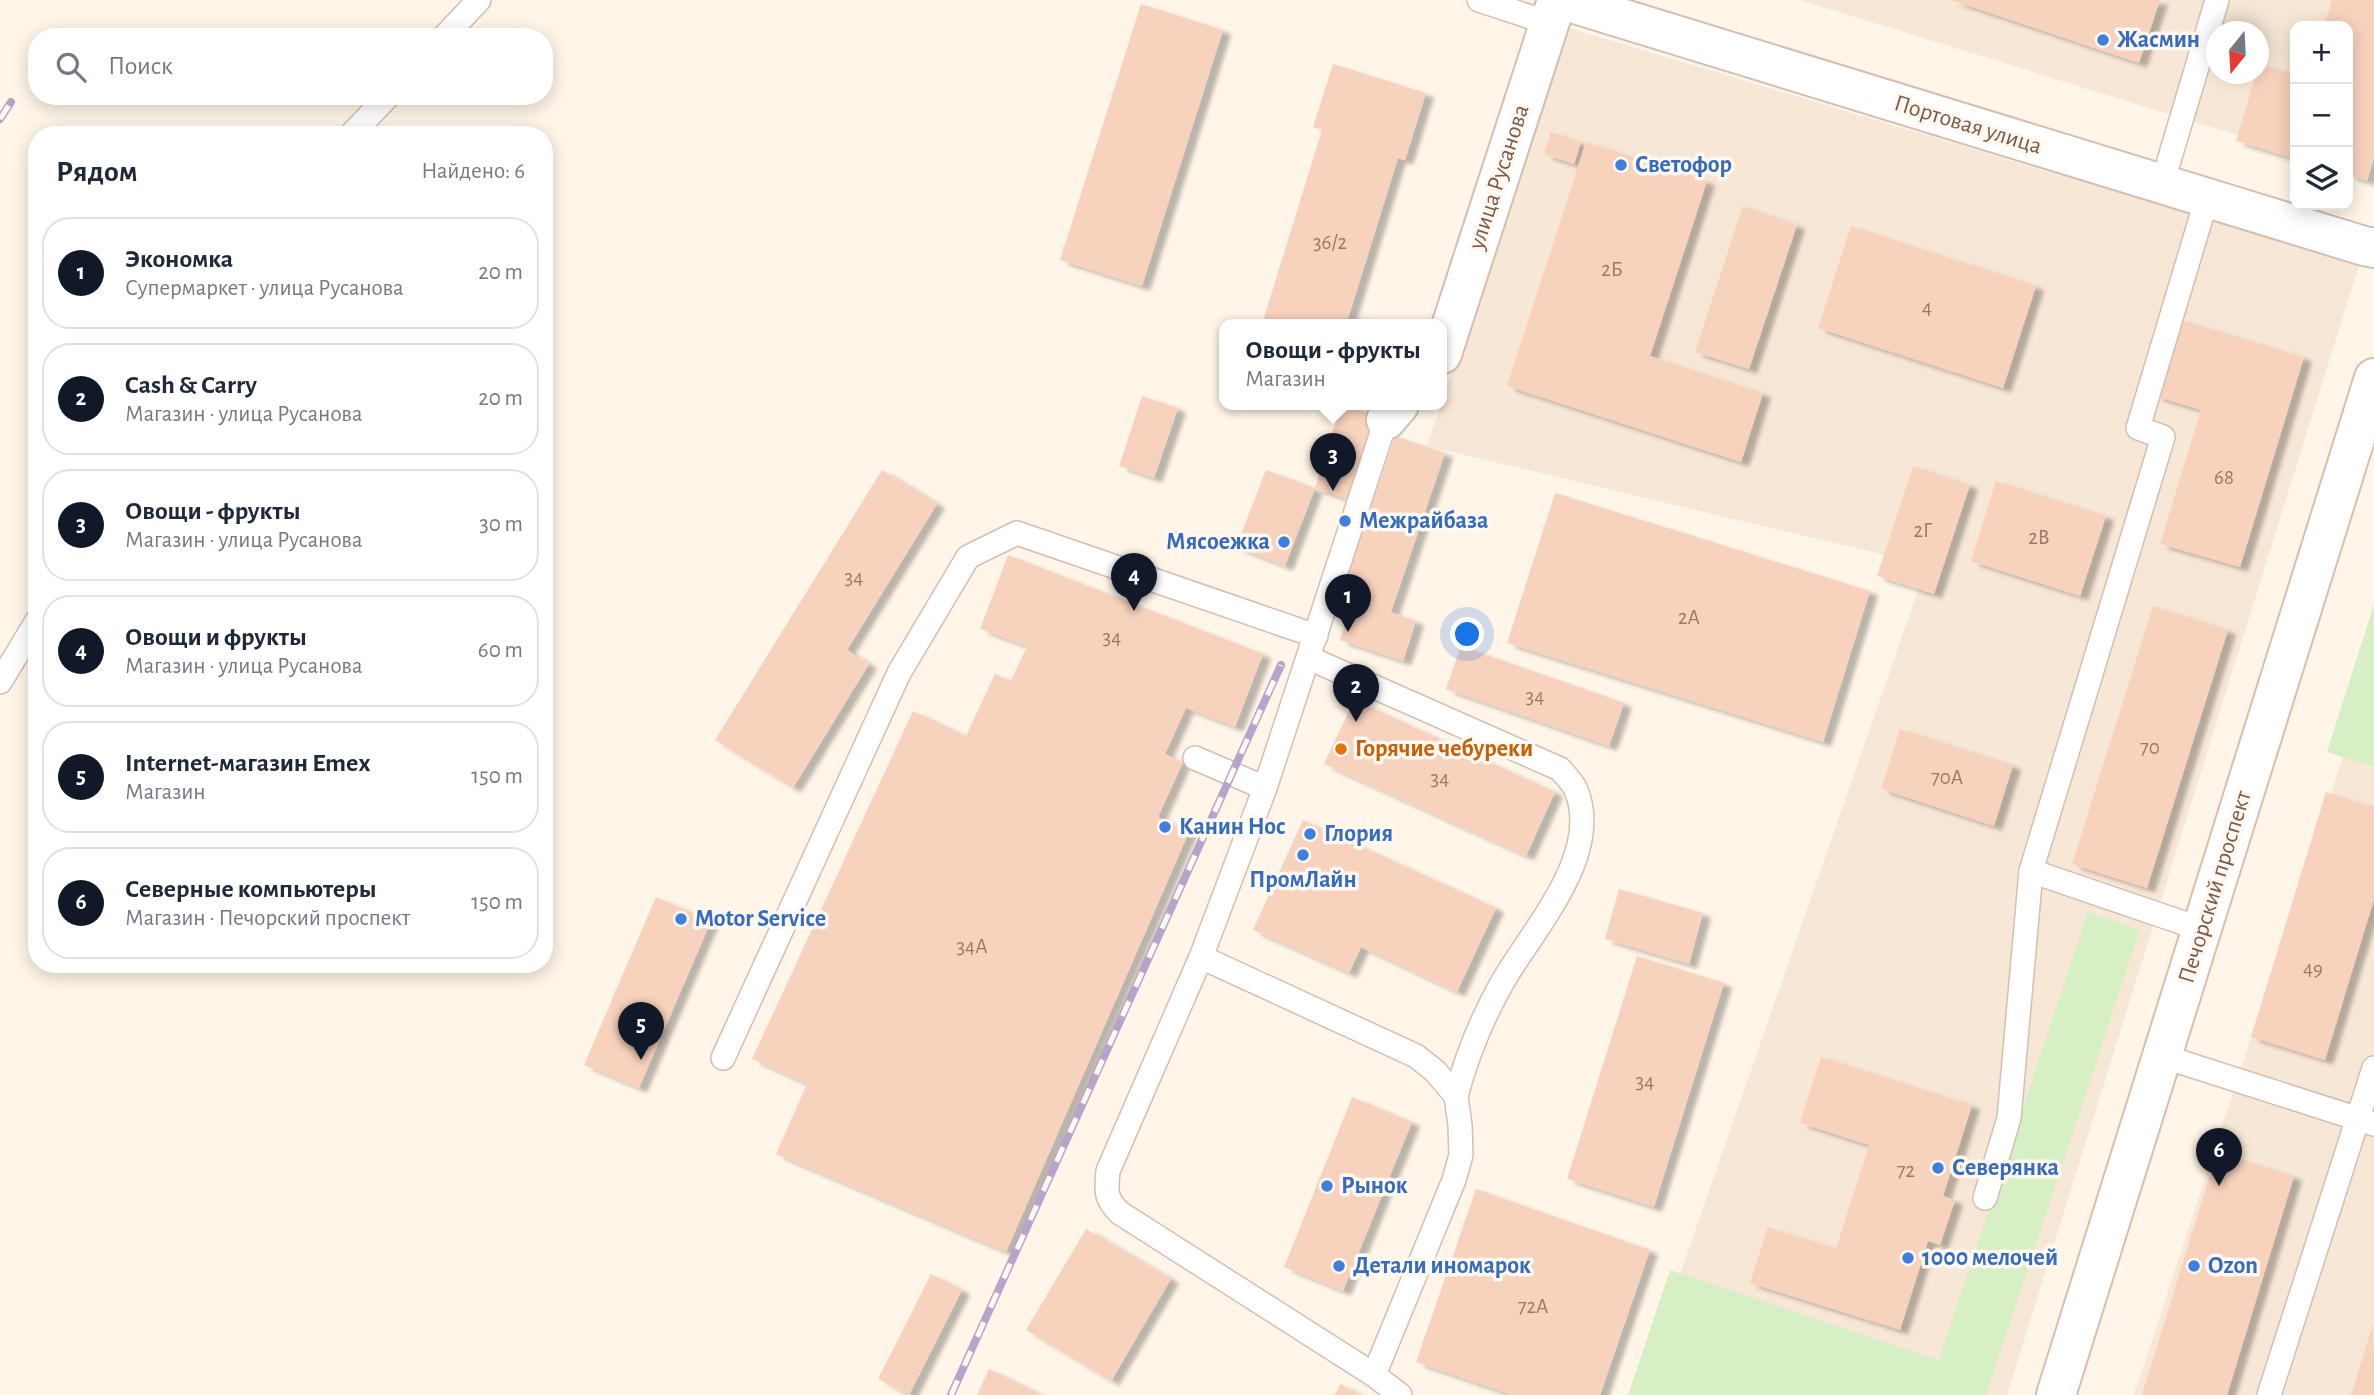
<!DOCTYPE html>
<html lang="ru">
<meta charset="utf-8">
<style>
:root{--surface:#fff;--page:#f6f6f7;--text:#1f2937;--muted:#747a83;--line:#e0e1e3;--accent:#111827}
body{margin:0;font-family:"Alegreya Sans",sans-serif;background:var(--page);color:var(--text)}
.controls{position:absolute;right:21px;top:21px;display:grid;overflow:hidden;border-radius:14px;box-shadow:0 4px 18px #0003}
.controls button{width:63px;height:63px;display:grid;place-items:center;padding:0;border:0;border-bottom:2px solid var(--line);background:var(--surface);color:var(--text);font:35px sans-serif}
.compass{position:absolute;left:2206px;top:21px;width:63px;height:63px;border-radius:50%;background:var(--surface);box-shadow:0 4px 18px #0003;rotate:198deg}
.you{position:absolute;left:1468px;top:635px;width:24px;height:24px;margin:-18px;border:5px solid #fff;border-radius:50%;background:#1a73e8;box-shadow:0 0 0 10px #1a73e833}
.badge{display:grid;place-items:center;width:46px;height:46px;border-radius:50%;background:var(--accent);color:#fff;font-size:23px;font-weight:700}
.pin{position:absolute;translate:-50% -58px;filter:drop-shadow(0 2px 4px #0008)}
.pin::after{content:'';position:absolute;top:37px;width:24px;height:21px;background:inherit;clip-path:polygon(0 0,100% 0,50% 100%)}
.popup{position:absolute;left:1219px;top:319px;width:228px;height:91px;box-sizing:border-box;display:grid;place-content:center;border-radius:14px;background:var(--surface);filter:drop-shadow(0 2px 5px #0005);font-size:23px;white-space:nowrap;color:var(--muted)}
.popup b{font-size:26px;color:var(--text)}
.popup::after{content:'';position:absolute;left:50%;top:100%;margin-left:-14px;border:14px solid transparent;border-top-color:var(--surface)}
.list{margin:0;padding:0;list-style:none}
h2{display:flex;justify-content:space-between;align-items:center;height:91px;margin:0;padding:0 28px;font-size:30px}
h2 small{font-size:23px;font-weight:400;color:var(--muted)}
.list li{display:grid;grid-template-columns:46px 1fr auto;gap:21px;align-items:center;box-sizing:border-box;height:112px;margin:0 14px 14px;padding:0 14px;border:2px solid var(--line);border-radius:28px}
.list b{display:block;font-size:26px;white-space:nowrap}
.list p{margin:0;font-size:23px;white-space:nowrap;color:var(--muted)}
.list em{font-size:23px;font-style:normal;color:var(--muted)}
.icon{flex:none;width:38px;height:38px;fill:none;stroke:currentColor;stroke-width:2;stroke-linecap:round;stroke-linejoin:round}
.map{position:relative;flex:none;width:2374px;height:1395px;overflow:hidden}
.search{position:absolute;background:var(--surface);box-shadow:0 4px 18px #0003;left:28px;top:28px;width:525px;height:77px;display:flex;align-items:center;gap:18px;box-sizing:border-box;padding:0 24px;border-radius:28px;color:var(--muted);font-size:26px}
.panel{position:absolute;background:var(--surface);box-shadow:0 4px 18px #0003;left:28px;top:126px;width:525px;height:847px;border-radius:28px}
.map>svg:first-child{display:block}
.residential{fill:#f7e7d6;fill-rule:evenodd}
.green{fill:#d7efc4}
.building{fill:#f7d2bd;filter:url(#shadow)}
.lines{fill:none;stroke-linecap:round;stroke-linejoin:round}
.service-casing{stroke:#d5beaf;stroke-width:26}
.minor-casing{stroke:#d5beaf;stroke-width:42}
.secondary-casing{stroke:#d9beab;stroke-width:42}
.service{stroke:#fff;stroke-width:23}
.minor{stroke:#fff;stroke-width:38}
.secondary{stroke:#fff;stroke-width:38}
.rail-casing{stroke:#b7a4cb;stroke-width:8}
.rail{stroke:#fff9f1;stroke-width:5;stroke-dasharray:16;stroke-linecap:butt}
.shop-dot{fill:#3f7fe0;stroke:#fff9f1;stroke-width:2.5}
.food-dot{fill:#e8710a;stroke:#fff9f1;stroke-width:2.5}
.labels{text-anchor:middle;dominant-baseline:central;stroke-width:7;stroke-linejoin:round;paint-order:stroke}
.number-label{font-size:21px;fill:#9c7765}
.shop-label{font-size:24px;font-weight:bold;fill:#366cbe;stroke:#fff9f1;text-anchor:start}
.street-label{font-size:24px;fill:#7d5948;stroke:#fff9f1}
.food-label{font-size:24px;font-weight:bold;fill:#c56008;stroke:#fff9f1;text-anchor:start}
</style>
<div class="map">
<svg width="2374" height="1395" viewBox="0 0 2374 1395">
<defs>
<filter id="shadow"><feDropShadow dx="8" dy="4.5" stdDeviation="2" flood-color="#0004"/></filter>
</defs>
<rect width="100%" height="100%" fill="#fff5e8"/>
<g class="residential">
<path d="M 1800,0 L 2374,0 L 2362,173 L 2348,169 L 2348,26 L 2295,26 L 2295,153 ZM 2216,32 L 2258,32 L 2258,74 L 2216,74 Z"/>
<path d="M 1569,28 L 2359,265 L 2007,1395 L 1638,1395 L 1927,565 L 1427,446 Z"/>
<path d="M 2374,662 L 2374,1395 L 2134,1395 Z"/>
</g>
<g class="green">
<path d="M 2374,604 L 2374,767 L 2327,752 Z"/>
<path d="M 2088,912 L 2140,930 L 1986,1395 L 1628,1395 L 1670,1270 L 1939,1360 Z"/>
</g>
<g class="building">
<path d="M 1951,0 L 2160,0 L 2139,63 Z"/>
<path d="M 2332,0 L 2374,0 L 2374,158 L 2367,181 L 2348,175 L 2348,26 L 2324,26 Z"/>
<path d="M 1141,4 L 1223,30 L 1142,286 L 1060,260 Z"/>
<path d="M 1333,64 L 1426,93 L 1405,160 L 1398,158 L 1346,325 L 1265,325 L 1262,324 L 1322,130 L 1313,127 Z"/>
<path d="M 2259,64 L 2295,75 L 2295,159 L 2236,141 L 2256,74 L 2258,74 Z"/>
<path d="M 1551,132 L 1581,142 L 1574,164 L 1544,154 Z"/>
<path d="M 1586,142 L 1707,181 L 1650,356 L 1763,393 L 1741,462 L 1507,386 Z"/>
<path d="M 1743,206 L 1797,225 L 1749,369 L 1695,352 Z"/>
<path d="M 1851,226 L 2036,286 L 2003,388 L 1818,328 Z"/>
<path d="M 2178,319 L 2304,357 L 2240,567 L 2160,544 L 2201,410 L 2155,396 Z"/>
<path d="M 1142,396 L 1178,408 L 1154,478 L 1119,466 Z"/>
<path d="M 1341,405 L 1380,416 L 1353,501 L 1315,488 Z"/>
<path d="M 1395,436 L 1445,453 L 1391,612 L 1416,621 L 1403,661 L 1340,640 L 1350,608 L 1338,604 Z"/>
<path d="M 1913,466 L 1970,485 L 1934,594 L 1877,576 Z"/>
<path d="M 882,470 L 937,504 L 847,650 L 869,664 L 793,788 L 715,740 Z"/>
<path d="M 1266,470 L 1315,488 L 1285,566 L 1236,547 Z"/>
<path d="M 1996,481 L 2106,516 L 2080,596 L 1971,561 Z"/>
<path d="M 1555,493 L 1870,591 L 1823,742 L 1507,643 Z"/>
<path d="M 1008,555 L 1263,654 L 1235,727 L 1186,708 L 1165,754 L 1183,762 L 1158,817 L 1189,832 L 1006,1252 L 776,1154 L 807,1084 L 752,1059 L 913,711 L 966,736 L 995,674 L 1011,681 L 1027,646 L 980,629 Z"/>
<path d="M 2153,606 L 2228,630 L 2147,888 L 2072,864 Z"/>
<path d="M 1461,646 L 1624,703 L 1609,746 L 1446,689 Z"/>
<path d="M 1354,700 L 1555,792 L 1526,856 L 1324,764 Z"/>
<path d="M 1900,729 L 2013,765 L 1994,826 L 1881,789 Z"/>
<path d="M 2326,792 L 2374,807 L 2374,899 L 2325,1060 L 2251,1037 Z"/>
<path d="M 1303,820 L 1496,908 L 1457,992 L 1361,947 L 1349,973 L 1253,930 Z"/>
<path d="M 1619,889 L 1703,913 L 1689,964 L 1605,939 Z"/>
<path d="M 656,897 L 711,921 L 639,1088 L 584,1065 Z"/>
<path d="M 1637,956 L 1724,983 L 1654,1207 L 1567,1179 Z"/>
<path d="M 1821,1057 L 1972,1105 L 1943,1196 L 1955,1200 L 1940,1245 L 1928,1241 L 1900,1330 L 1750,1283 L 1768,1227 L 1836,1249 L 1869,1145 L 1800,1123 Z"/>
<path d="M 1352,1097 L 1412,1122 L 1343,1291 L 1284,1267 Z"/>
<path d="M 2217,1152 L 2294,1176 L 2227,1395 L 2142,1395 Z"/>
<path d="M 1476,1189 L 1650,1250 L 1600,1395 L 1512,1395 L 1416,1362 Z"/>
<path d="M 1086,1229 L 1171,1279 L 1111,1381 L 1026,1330 Z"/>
<path d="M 931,1274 L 962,1290 L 909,1395 L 878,1379 Z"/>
<path d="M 2373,1324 L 2374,1395 L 2351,1395 Z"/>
<path d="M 989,1369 L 1042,1395 L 977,1395 Z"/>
<path d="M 1341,1384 L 1360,1395 L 1334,1395 Z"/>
</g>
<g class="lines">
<g class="service-casing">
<g id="service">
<path d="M 1479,0 L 1549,23"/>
<path d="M 444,37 L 479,0"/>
<path d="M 351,135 L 388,96"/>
<path d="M 2162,184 L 2217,0"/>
<path d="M 1386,420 L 1265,788 L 1201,957 L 1108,1171 C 1106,1191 1105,1199 1120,1213 L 1374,1375 L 1400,1395"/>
<path d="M 1309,658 L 1560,769 C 1565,775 1573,783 1576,790 C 1603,855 1532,930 1502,983 C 1481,1020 1467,1055 1456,1096"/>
<path d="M 0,682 L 37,621"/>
<path d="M 1195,758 L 1265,788"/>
<path d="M 2201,929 L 2031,871 L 2163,437 L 2138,428 L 2207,198"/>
<path d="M 1201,957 L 1416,1056 L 1435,1071 L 1456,1096 L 1460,1125 L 1461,1155 L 1454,1180 L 1374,1375"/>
<path d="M 2162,1056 L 2374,1124"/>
<path d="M 723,1058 L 899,673 L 968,557 L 1017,533 L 1316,636"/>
<path d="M 1985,1198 L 2009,1118 L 2031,871"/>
<path d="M 2269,1395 L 2374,1068"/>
</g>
</g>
<g class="minor-casing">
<g id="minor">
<path d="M 1562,0 L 2364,246 L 2374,248"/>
<path d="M 1442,354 L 1557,0"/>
<path d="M 1386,420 L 1399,405"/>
</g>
</g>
<g class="secondary-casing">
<path id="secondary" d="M 2056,1395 L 2374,378"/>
</g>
<use href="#service" class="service"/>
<use href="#minor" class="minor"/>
<use href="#secondary" class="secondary"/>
<g class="rail-casing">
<g id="rail">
<path d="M 0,119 L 11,102"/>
<path d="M 951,1395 L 1281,665"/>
</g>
</g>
<use href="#rail" class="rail"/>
</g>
<g class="shop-dot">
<circle cx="2103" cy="40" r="7"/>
<circle cx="1621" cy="165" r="7"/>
<circle cx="1345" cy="521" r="7"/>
<circle cx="1284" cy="542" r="7"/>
<circle cx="1165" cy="827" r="7"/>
<circle cx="1310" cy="834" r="7"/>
<circle cx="1303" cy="855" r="7"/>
<circle cx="681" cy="919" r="7"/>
<circle cx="1938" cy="1168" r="7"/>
<circle cx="1327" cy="1186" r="7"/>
<circle cx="1908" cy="1258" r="7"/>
<circle cx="1339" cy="1266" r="7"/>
<circle cx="2194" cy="1266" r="7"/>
</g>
<circle class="food-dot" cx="1341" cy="749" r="7"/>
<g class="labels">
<g class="number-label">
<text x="1330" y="242">36/2</text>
<text x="1612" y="269">2Б</text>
<text x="1927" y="307">4</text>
<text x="2224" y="477">68</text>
<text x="1923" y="530">2Г</text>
<text x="2039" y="537">2В</text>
<text x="854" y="577">34</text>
<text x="1689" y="617">2А</text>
<text x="1112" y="637">34</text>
<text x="1535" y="696">34</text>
<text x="2150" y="747">70</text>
<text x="1947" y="777">70А</text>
<text x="1440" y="778">34</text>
<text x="972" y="946">34А</text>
<text x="2313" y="968">49</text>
<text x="1645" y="1081">34</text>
<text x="1906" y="1170">72</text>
<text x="1533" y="1306">72А</text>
</g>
<g class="shop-label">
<text x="2117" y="40">Жасмин</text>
<text x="1635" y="165">Светофор</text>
<text x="1359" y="521">Межрайбаза</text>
<text x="1270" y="542" text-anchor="end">Мясоежка</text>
<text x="1179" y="827">Канин Нос</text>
<text x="1324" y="834">Глория</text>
<text x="1303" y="880" text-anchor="middle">ПромЛайн</text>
<text x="695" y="919">Motor Service</text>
<text x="1952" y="1168">Северянка</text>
<text x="1341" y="1186">Рынок</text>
<text x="1922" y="1258">1000 мелочей</text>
<text x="1353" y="1266">Детали иномарок</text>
<text x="2208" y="1266">Ozon</text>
</g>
<g class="street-label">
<text transform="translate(1968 125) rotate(17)">Портовая улица</text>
<text transform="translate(1499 177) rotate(-72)">улица Русанова</text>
<text transform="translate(2215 887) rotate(-73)">Печорский проспект</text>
</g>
<g class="food-label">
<text x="1355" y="749">Горячие чебуреки</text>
</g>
</g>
</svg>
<div class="controls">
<button>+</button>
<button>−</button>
<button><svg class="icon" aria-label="layers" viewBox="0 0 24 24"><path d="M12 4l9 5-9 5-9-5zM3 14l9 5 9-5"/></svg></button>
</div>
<svg class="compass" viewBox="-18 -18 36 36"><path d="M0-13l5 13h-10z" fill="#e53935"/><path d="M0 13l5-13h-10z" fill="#747a83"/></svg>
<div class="you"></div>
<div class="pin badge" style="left:1348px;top:632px">1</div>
<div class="pin badge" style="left:1356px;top:722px">2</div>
<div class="pin badge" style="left:1333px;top:491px">3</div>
<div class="popup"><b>Овощи - фрукты</b>Магазин</div>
<div class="pin badge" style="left:1134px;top:611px">4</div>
<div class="pin badge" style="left:641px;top:1060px">5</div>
<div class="pin badge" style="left:2219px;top:1186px">6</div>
<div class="search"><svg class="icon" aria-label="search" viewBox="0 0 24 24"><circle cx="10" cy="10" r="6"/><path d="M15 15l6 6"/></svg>Поиск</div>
<section class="panel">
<h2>Рядом<small>Найдено: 6</small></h2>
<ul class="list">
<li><span class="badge">1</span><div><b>Экономка</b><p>Супермаркет · улица Русанова</p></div><em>20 m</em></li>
<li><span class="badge">2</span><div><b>Cash &amp; Carry</b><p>Магазин · улица Русанова</p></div><em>20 m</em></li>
<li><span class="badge">3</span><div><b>Овощи - фрукты</b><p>Магазин · улица Русанова</p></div><em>30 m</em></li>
<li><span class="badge">4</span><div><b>Овощи и фрукты</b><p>Магазин · улица Русанова</p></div><em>60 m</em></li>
<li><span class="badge">5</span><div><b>Internet-магазин Emex</b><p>Магазин</p></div><em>150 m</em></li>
<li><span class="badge">6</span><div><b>Северные компьютеры</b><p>Магазин · Печорский проспект</p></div><em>150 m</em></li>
</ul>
</section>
</div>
